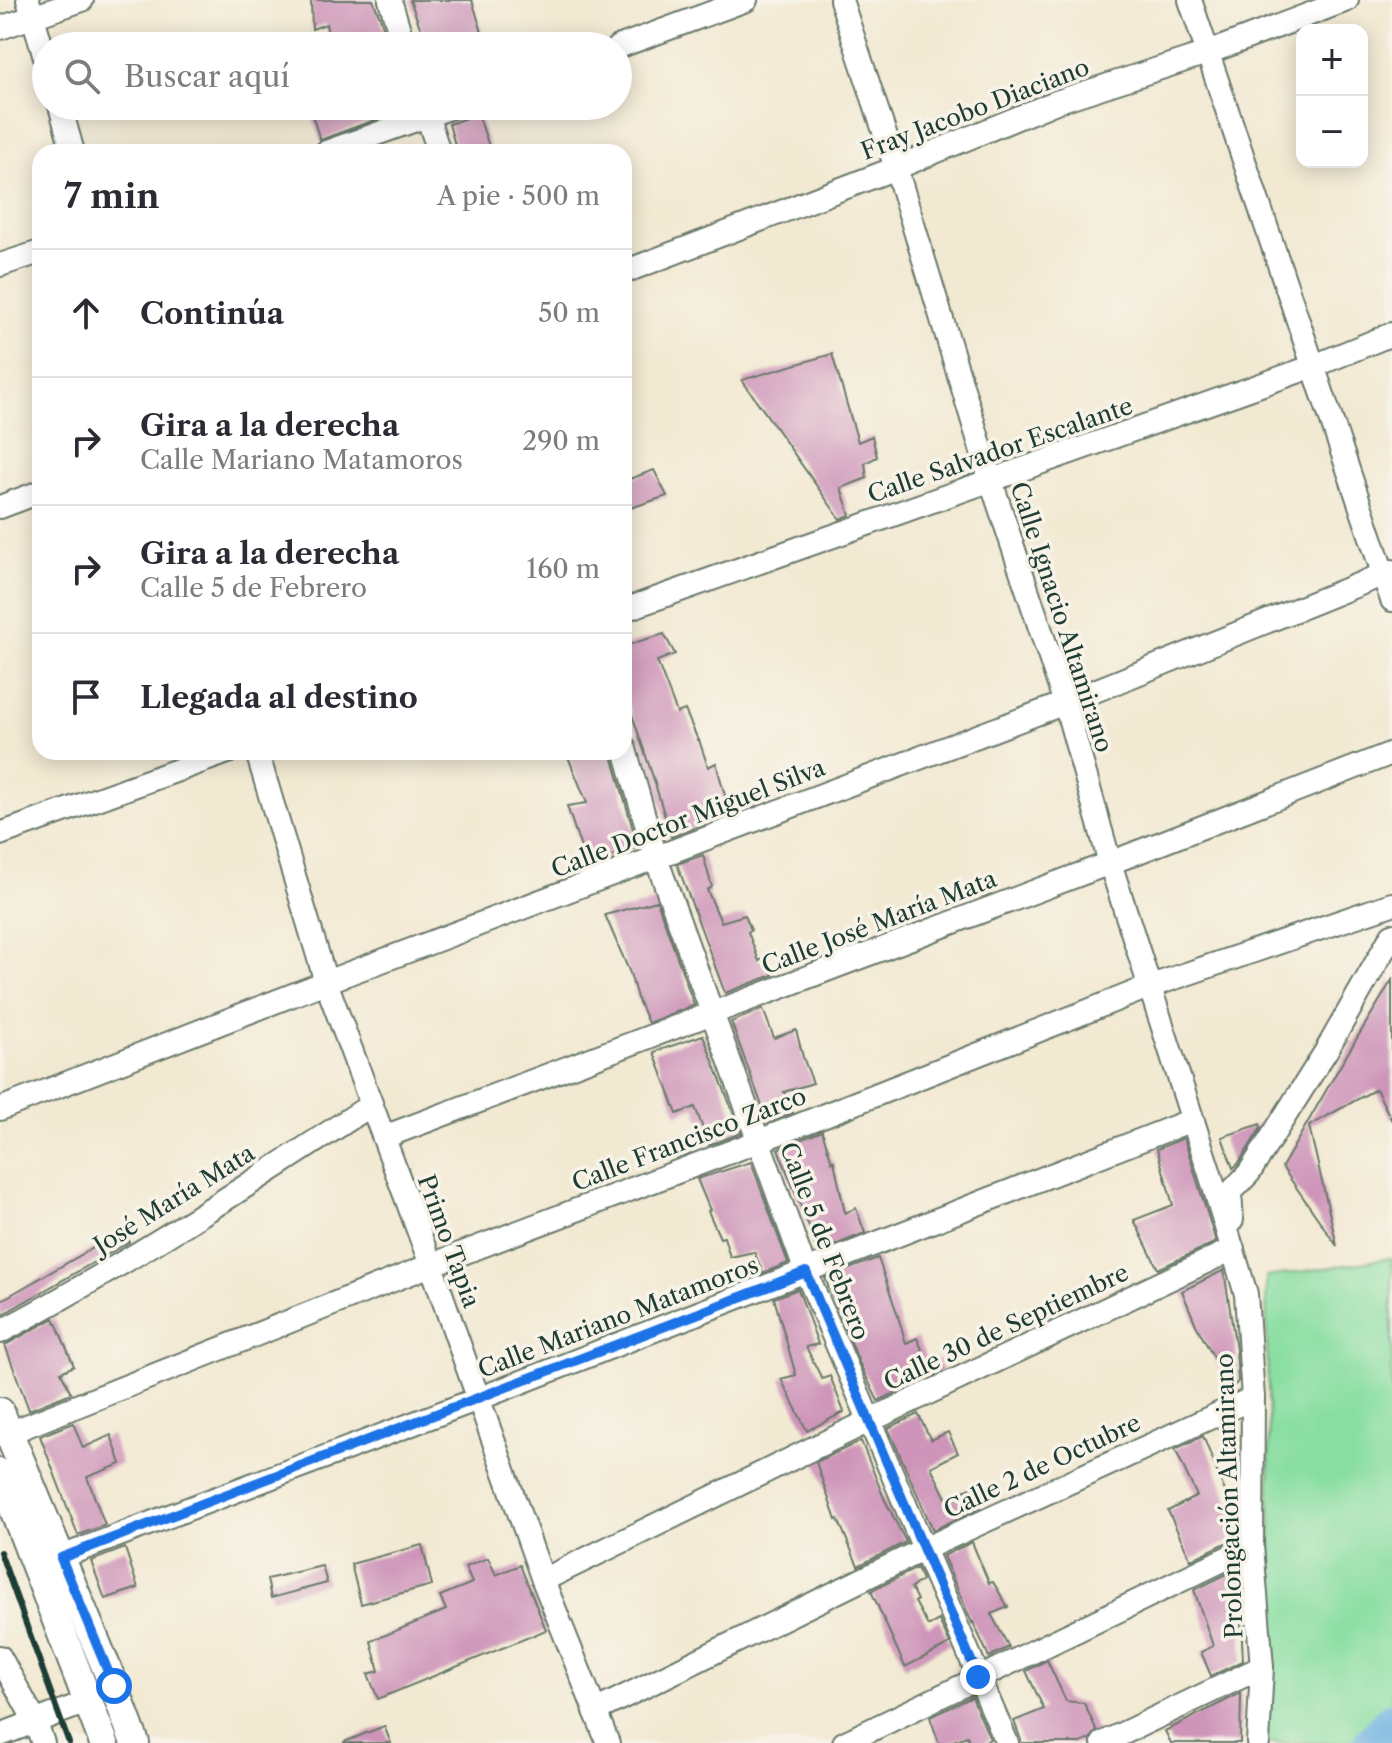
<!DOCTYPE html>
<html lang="es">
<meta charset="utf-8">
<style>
:root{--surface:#fff;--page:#f2f2f3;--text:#2b2b33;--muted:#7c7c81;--line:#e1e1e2}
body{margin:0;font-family:"Libre Caslon Text",serif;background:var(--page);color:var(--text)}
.controls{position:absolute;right:24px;top:24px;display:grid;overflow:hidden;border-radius:16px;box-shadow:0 4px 20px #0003}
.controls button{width:72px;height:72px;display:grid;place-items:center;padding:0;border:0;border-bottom:2px solid var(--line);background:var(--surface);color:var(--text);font:40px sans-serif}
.stop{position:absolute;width:24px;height:24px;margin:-18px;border:6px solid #1a73e8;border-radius:50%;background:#fff}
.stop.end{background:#1a73e8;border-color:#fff;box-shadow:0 2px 8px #0008}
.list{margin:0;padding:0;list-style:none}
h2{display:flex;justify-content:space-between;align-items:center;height:104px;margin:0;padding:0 32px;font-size:34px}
h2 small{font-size:26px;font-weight:400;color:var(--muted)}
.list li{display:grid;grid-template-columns:52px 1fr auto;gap:24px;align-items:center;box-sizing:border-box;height:128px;padding:0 32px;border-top:2px solid var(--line)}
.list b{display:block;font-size:30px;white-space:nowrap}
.list p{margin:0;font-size:26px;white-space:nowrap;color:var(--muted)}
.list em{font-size:26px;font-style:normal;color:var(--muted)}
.icon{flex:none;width:44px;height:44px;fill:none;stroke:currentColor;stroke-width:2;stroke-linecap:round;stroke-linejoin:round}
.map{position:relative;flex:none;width:1392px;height:1743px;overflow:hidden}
.search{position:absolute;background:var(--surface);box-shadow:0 4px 20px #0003;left:32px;top:32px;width:600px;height:88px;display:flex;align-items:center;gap:20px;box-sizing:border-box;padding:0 28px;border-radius:44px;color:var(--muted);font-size:30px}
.panel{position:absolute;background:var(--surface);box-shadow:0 4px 20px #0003;left:32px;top:144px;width:600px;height:616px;border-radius:24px}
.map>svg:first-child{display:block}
.park{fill:#88dea1;stroke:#548e6a;stroke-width:2}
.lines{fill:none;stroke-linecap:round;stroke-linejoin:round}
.river{stroke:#6ab1e1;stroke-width:34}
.building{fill:#ce94b9}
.minor-casing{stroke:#69796b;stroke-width:26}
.major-casing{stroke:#69796b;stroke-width:32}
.minor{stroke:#fff;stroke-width:22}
.major{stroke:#fff;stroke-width:28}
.rail{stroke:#1f3d34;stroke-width:6}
.route{stroke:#1a73e8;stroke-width:10}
.labels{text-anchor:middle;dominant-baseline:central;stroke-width:7;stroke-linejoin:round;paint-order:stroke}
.street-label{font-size:24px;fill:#1f3d34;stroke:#f7f3e8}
</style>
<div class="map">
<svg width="1392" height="1743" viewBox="0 0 1392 1743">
<rect width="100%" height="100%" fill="#f7f3e8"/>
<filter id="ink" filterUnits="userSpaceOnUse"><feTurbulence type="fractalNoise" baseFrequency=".0125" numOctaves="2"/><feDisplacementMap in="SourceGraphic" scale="16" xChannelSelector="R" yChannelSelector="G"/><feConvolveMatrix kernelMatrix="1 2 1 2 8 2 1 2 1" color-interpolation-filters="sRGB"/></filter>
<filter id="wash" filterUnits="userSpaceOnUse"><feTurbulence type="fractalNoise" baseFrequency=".006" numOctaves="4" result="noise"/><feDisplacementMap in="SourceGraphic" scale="32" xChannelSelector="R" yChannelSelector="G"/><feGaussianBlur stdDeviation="1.8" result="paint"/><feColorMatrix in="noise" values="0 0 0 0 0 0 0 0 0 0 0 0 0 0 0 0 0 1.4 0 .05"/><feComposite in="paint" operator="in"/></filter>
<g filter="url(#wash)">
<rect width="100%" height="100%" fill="#f2e9d2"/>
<path class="park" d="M 1392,1258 L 1392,1743 L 1261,1743 L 1271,1558 L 1266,1277 Z"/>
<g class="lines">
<path class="river" d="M 1370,1743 L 1392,1719"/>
</g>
<g id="blocks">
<g class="building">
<path d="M 311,0 L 373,0 L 380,17 L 389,46 L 330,46 L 326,24 L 312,29 Z"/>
<path d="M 410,0 L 472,0 L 484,39 L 458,46 L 427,46 Z"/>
<path d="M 329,106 L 410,106 L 410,107 L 320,140 L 312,115 Z"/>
<path d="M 478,114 L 491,152 L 457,152 L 449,124 Z"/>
<path d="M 832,354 L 858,442 L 872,436 L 877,457 L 865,463 L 867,478 L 841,488 L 850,515 L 840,519 L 742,380 Z"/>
<path d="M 654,470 L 667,496 L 624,510 L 624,481 Z"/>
<path d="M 664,634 L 675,654 L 657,661 L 677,713 L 685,710 L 698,740 L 699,740 L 708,767 L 716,763 L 730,814 L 671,837 L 654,780 L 624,691 L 624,646 Z"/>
<path d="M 566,752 L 611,752 L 638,847 L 587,866 L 567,806 L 587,803 Z"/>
<path d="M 703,855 L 712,887 L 707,890 L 721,922 L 745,915 L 751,930 L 748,932 L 759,961 L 765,958 L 773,975 L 725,993 L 677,864 Z"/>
<path d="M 657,901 L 694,1005 L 648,1023 L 637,998 L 630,973 L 605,915 Z"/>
<path d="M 1392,980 L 1392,1121 L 1376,1089 L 1309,1126 L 1337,1246 L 1282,1167 L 1339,1068 Z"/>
<path d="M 763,1009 L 774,1038 L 796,1030 L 803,1057 L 813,1083 L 784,1092 L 793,1113 L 768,1122 L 731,1022 Z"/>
<path d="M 703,1035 L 741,1133 L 709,1145 L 695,1107 L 677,1114 L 654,1052 Z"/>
<path d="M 1260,1124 L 1261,1128 L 1238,1164 L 1233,1168 L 1222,1137 Z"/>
<path d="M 822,1131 L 832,1162 L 834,1161 L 845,1213 L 856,1208 L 865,1233 L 817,1252 L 810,1229 L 778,1149 Z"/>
<path d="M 1184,1138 L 1216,1242 L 1158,1269 L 1134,1220 L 1173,1205 L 1157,1149 Z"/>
<path d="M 751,1162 L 788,1263 L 763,1273 L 754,1252 L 730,1257 L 724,1237 L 720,1238 L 708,1211 L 710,1210 L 697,1179 Z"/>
<path d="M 125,1230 L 129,1242 L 0,1316 L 0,1301 Z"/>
<path d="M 878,1258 L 897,1313 L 906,1343 L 917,1338 L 929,1365 L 938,1359 L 942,1371 L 878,1401 L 859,1362 L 825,1278 Z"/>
<path d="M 1224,1270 L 1236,1350 L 1238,1381 L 1236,1384 L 1226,1389 L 1220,1369 L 1196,1325 L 1182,1291 Z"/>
<path d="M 798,1289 L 818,1344 L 806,1347 L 822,1379 L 830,1376 L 844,1412 L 807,1431 L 781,1379 L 796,1375 L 774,1298 Z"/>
<path d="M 54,1318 L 74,1366 L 61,1372 L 71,1393 L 29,1410 L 5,1345 Z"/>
<path d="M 918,1414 L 931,1440 L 948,1432 L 958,1453 L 931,1467 L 946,1498 L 971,1488 L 980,1508 L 933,1530 L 888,1428 Z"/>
<path d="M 73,1423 L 83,1448 L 111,1435 L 121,1464 L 87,1477 L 105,1525 L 78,1535 L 40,1436 Z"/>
<path d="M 1203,1436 L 1238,1524 L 1238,1537 L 1191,1560 L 1168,1511 L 1197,1496 L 1175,1449 Z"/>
<path d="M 861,1441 L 884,1498 L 906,1542 L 858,1566 L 838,1519 L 836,1520 L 816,1462 Z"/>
<path d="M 972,1542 L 989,1583 L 993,1582 L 1008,1607 L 991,1614 L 1009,1647 L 989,1657 L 973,1622 L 972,1623 L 943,1556 Z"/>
<path d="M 422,1545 L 432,1585 L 361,1604 L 351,1564 Z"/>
<path d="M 125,1548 L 138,1588 L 105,1599 L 91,1561 Z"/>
<path d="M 488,1558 L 496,1575 L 520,1565 L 546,1630 L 378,1699 L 368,1674 L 379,1671 L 371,1641 L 446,1610 L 440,1596 L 472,1583 L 465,1567 Z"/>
<path d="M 322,1566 L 327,1583 L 271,1598 L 267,1579 Z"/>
<path d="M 917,1568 L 922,1580 L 911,1588 L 917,1600 L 915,1602 L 928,1626 L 939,1620 L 950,1644 L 905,1667 L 871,1591 Z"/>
<path d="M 1231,1572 L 1240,1599 L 1243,1661 L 1211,1676 L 1201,1652 L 1213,1646 L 1194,1590 Z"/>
<path d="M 1047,1660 L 1066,1701 L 1084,1703 L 1097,1731 L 1090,1739 L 1081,1743 L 1022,1743 L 1014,1721 L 1044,1709 L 1026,1671 Z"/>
<path d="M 1241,1693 L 1240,1743 L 1171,1743 L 1165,1731 Z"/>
<path d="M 972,1697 L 990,1739 L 984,1743 L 970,1743 L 967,1736 L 948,1743 L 939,1743 L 930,1717 Z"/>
<path d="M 384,1726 L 391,1743 L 344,1743 L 344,1742 Z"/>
</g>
</g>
</g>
<g filter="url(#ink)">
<use href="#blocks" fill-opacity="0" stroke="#69796b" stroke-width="2"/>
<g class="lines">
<g class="minor-casing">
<g id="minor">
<path d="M 28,0 L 46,61"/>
<path d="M 390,0 L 404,46"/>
<path d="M 841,0 L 896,168 L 991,481 L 1065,703 L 1110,863 L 1211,1177 L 1246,1294 L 1253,1398 L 1252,1546 L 1262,1667 L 1258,1743"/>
<path d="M 1190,0 L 1392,600"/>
<path d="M 0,28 L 82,0"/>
<path d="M 618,47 L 746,0"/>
<path d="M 60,106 L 73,152"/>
<path d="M 424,106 L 439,152"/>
<path d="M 326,152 L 455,106"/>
<path d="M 0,265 L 40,252"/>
<path d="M 624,272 L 896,168 L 1056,102 L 1207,53 L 1347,0"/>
<path d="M 0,507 L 40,492"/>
<path d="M 624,610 L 1314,366 L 1392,334"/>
<path d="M 624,746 L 656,858 L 806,1272 L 1007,1743"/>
<path d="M 257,752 L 326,982 L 431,1265 L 543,1580 L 608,1743"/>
<path d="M 0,834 L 228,752"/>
<path d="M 0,1109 L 326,982 L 1065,703 L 1392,571"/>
<path d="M 384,1137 L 1110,863 L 1392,753"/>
<path d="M 1232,1220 L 1230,1193 L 1249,1173 L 1326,1051 L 1392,935"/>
<path d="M 0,1332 C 128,1264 250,1184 371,1105"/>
<path d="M 9,1433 L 431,1265 L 759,1141 L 1151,986 L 1392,904"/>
<path d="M 48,1562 L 478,1399 L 1192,1120"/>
<path d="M 543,1580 L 869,1421 L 1233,1249"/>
<path d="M 0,1657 L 35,1721 L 43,1743"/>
<path d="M 595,1711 L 924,1549 L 1253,1398"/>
<path d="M 0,1735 L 89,1701"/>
<path d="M 844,1743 L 1252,1546"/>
<path d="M 1103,1743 L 1262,1667"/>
</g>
</g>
<g class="major-casing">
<g id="major">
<path d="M 0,1412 L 114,1686 L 135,1743"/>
<path d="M 0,1473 L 104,1743"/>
</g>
</g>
<use href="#minor" class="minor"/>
<use href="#major" class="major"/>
<path class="rail" d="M 0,1552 L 69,1743"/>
</g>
</g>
<g class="lines" filter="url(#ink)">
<path class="route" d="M 114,1686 L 61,1558 L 806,1272 L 978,1677"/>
</g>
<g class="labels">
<g class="street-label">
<text transform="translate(975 109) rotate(-21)">Fray Jacobo Diaciano</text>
<text transform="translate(1000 450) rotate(-19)">Calle Salvador Escalante</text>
<text transform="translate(1062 617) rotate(72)">Calle Ignacio Altamirano</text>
<text transform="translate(688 818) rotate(-21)">Calle Doctor Miguel Silva</text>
<text transform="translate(879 922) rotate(-21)">Calle José María Mata</text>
<text transform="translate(689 1139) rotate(-21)">Calle Francisco Zarco</text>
<text transform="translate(174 1199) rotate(-32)">José María Mata</text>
<text transform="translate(449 1241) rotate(70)">Primo Tapia</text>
<text transform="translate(825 1241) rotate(69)">Calle 5 de Febrero</text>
<text transform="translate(618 1317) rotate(-21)">Calle Mariano Matamoros</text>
<text transform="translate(1006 1327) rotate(-25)">Calle 30 de Septiembre</text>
<text transform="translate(1042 1466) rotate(-25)">Calle 2 de Octubre</text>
<text transform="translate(1229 1496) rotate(-92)">Prolongación Altamirano</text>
</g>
</g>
</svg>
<div class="controls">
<button>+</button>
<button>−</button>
</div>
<div class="stop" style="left:114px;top:1686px"></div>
<div class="stop end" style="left:978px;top:1677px"></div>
<div class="search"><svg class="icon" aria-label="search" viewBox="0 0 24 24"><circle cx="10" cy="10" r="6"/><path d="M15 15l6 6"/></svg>Buscar aquí</div>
<section class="panel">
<h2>7 min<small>A pie · 500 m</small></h2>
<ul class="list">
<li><svg class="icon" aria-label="ahead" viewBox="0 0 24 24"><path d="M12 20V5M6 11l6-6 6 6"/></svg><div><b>Continúa</b></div><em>50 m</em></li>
<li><svg class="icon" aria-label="right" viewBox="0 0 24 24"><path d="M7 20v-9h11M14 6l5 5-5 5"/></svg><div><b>Gira a la derecha</b><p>Calle Mariano Matamoros</p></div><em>290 m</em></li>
<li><svg class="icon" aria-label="right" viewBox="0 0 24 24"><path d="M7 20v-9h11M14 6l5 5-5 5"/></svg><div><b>Gira a la derecha</b><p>Calle 5 de Febrero</p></div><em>160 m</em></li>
<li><svg class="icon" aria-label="arrive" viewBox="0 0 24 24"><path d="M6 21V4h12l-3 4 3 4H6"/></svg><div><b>Llegada al destino</b></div></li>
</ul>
</section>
</div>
